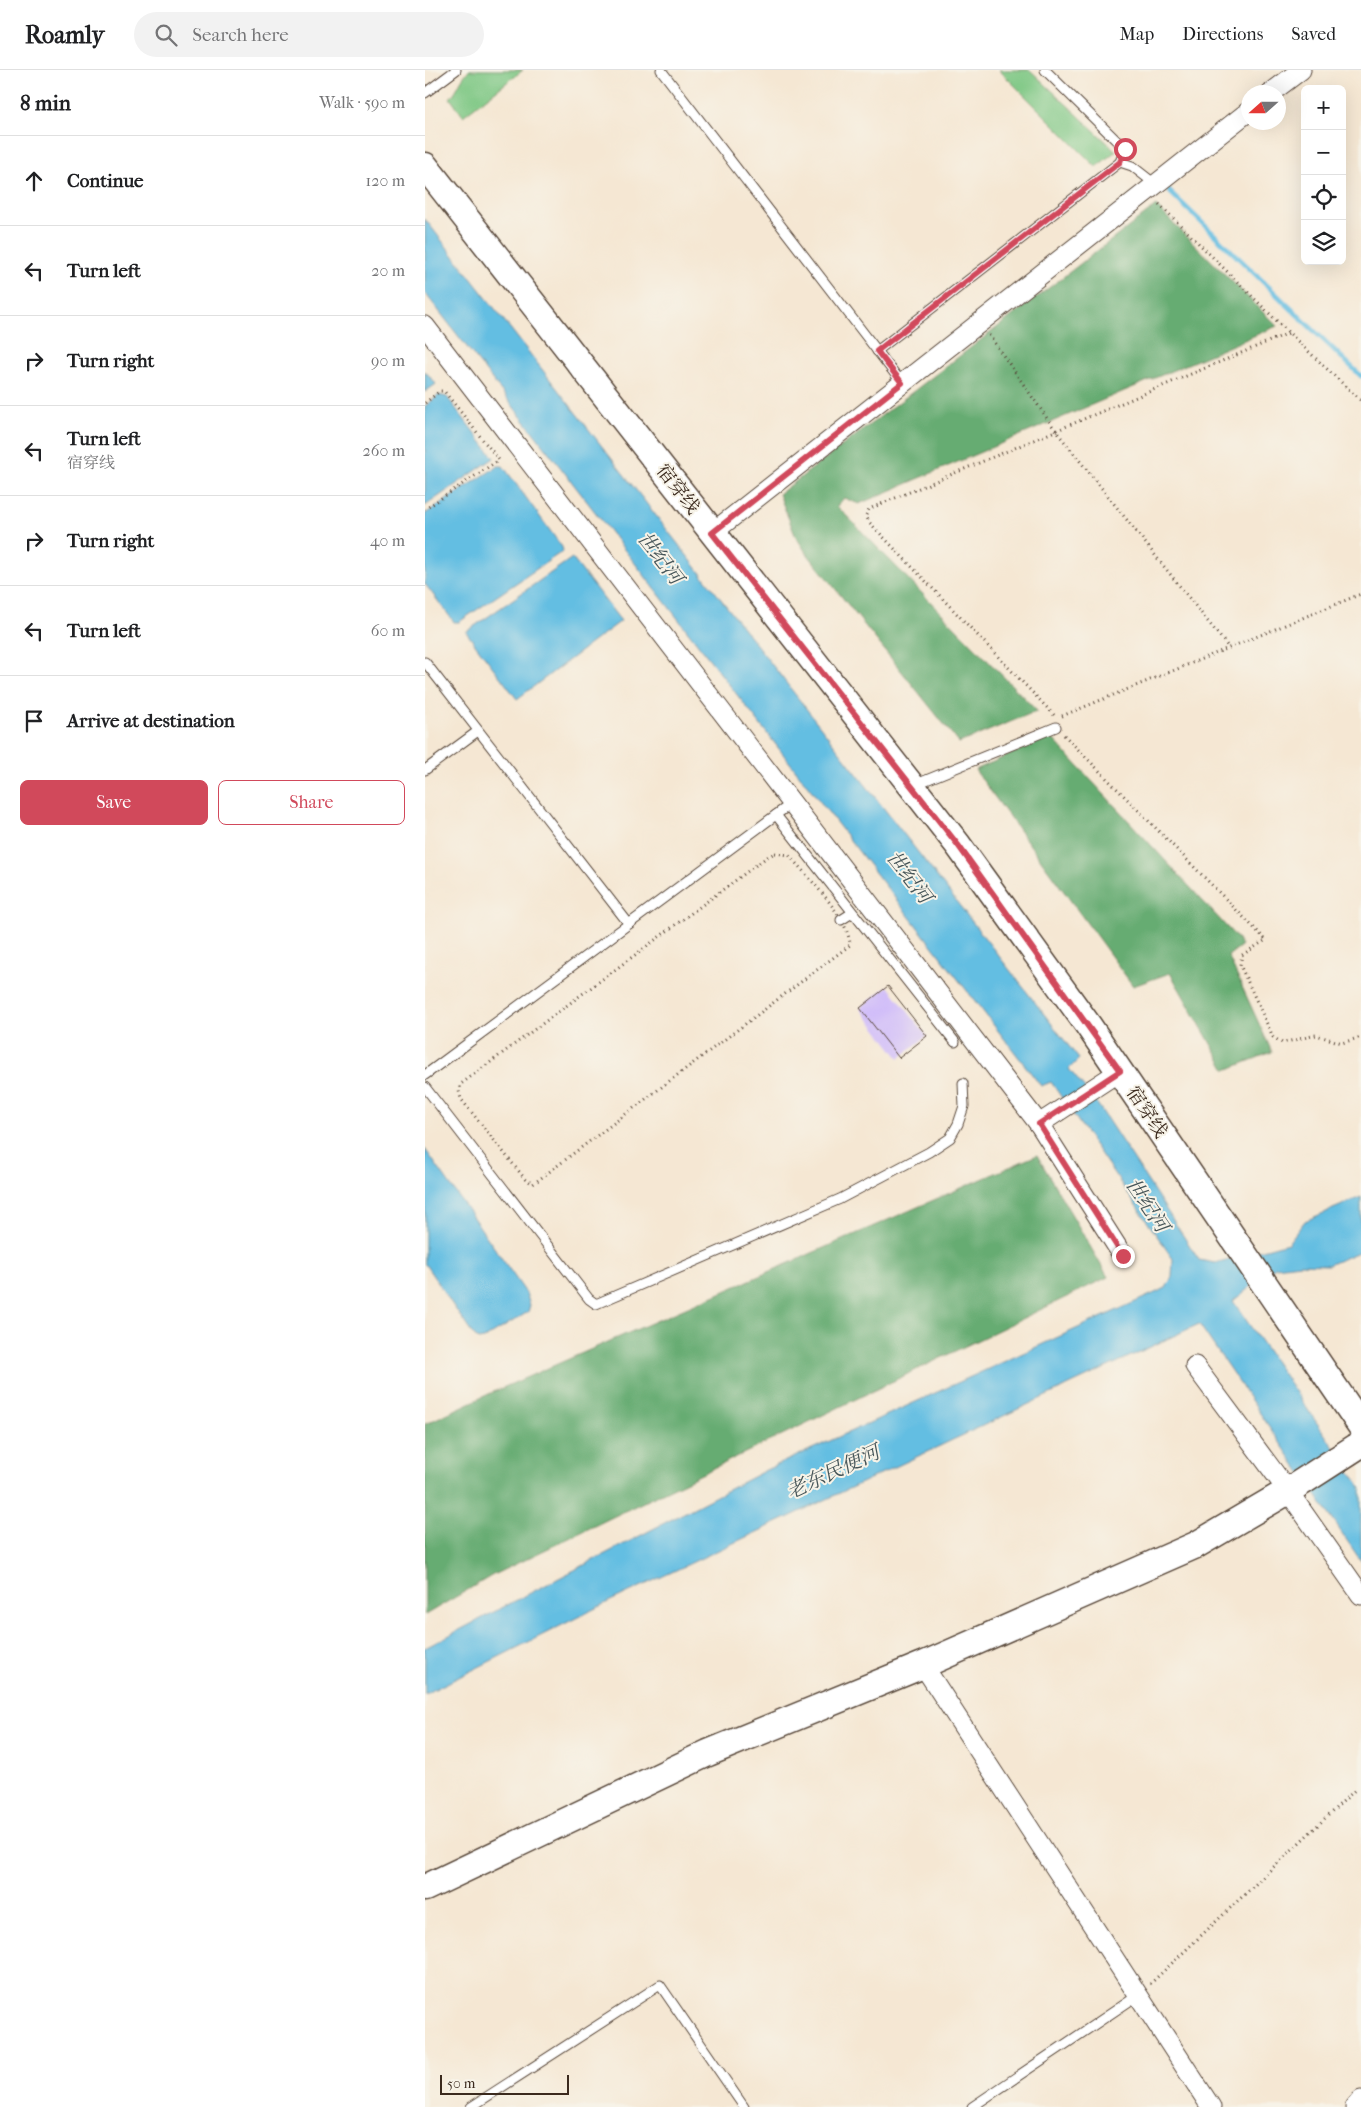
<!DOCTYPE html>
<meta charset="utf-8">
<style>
:root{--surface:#fff;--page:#f2f2f2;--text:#202124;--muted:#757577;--line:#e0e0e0;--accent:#d1495b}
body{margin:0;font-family:"IM FELL French Canon","Noto Serif SC",serif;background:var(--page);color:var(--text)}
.controls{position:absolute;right:15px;top:15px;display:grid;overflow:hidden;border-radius:8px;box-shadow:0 5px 20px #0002}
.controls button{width:45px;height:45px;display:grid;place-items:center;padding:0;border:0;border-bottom:1px solid var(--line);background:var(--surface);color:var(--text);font:25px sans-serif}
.compass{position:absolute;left:816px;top:15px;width:45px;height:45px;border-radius:50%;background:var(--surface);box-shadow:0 5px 20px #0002;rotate:249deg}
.scale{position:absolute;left:15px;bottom:12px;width:129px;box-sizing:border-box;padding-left:5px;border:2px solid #3b2a1e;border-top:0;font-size:14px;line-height:18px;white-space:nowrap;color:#3b2a1e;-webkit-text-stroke:4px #f7f3e8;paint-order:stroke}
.stop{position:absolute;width:15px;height:15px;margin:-11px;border:4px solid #d1495b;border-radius:50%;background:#fff}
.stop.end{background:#d1495b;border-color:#fff;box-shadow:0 1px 5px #0008}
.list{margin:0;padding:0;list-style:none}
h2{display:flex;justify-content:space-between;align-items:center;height:65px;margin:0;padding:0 20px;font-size:21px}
h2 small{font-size:16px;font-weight:400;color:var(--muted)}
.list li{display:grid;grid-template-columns:32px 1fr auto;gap:15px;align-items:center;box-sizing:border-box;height:90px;padding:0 20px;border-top:1px solid var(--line)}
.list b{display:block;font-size:19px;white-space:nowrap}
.list p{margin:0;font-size:16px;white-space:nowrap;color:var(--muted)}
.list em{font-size:16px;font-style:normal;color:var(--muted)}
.actions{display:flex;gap:10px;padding:15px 20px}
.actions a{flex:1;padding:11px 0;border:1px solid var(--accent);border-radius:8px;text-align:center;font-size:18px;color:var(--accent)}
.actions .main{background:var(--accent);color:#fff}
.icon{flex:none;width:28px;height:28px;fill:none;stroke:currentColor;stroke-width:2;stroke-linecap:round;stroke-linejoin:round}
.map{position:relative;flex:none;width:936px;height:2037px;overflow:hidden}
header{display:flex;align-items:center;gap:30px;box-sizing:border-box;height:70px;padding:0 25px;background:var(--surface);border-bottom:1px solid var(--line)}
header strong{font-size:24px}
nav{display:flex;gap:28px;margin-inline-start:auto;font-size:18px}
.search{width:350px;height:45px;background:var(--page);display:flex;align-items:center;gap:12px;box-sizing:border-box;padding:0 18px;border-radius:28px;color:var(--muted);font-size:19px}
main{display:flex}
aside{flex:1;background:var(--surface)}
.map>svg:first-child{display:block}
.green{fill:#7ec784;stroke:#5c7851}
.forest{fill:#66ac72;stroke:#506b48}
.water{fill:#64bee2;stroke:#507480}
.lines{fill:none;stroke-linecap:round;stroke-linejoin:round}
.stream{stroke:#64bee2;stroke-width:5}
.building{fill:#cab4fc}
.lane-casing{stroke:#574639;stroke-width:11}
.street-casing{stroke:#574639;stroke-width:21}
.secondary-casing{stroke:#574639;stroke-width:29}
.path{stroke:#574639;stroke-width:3;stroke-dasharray:1 4;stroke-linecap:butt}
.lane{stroke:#fff;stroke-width:9}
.street{stroke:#fff;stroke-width:19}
.secondary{stroke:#fff;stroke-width:26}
.route{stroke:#d1495b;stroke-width:6}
.labels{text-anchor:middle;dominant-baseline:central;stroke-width:4;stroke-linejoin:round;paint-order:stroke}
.street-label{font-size:19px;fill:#3b2a1e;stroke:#f7f3e8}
.water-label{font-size:20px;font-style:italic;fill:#475659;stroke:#f7f3e8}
</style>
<header>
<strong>Roamly</strong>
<div class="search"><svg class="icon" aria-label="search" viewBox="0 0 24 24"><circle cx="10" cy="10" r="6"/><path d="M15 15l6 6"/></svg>Search here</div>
<nav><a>Map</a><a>Directions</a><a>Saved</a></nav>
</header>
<main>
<aside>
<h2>8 min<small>Walk · 590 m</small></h2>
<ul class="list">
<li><svg class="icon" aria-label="ahead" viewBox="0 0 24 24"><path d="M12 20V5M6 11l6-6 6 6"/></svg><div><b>Continue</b></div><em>120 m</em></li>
<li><svg class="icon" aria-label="left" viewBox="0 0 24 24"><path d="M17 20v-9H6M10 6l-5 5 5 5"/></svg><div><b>Turn left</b></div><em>20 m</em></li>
<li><svg class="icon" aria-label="right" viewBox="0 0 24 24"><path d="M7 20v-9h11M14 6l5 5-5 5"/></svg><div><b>Turn right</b></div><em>90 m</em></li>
<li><svg class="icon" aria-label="left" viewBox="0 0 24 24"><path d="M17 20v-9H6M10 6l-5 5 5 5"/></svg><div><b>Turn left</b><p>宿穿线</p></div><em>260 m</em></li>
<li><svg class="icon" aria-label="right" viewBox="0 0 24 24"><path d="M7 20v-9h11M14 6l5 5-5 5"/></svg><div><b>Turn right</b></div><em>40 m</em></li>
<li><svg class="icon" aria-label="left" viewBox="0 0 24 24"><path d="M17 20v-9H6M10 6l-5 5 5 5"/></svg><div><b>Turn left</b></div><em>60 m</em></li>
<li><svg class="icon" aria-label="arrive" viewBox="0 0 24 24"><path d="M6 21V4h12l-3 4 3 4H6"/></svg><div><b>Arrive at destination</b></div></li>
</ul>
<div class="actions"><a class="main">Save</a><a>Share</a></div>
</aside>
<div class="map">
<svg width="936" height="2037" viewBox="0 0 936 2037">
<rect width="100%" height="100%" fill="#f7f3e8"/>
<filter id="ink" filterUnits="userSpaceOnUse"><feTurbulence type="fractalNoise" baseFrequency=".02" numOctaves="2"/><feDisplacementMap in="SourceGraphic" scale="10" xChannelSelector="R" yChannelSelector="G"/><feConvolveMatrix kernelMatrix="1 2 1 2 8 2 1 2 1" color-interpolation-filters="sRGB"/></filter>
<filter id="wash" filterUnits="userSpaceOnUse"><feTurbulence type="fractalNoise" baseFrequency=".0096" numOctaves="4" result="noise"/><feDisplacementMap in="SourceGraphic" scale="20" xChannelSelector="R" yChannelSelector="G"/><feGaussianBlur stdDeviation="1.12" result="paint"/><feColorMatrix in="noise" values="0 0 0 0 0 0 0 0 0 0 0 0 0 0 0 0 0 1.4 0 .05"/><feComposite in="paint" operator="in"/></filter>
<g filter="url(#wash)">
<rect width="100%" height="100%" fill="#f5e7d3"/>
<g class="green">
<path d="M 45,0 L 98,0 L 38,46 L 25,28 C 34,19 36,6 45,0 Z"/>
<path d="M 574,0 L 605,0 L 691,81 L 671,97 Z"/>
</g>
<g class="forest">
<path d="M 731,136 L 852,256 L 434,434 L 419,428 L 412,436 L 612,641 L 534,673 L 380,481 L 370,465 L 354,424 Z"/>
<path d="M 620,669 L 628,669 L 812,868 L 816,876 L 803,886 L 847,982 L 801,1000 L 745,903 L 708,916 L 550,700 Z"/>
<path d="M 612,1085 L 683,1207 L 68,1505 L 0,1545 L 0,1354 L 68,1322 Z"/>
</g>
<g class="water">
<path d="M 0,149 L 654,989 L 644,999 L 673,1035 L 774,1190 L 790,1193 L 863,1173 L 880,1151 L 936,1127 L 936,1181 L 903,1195 L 875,1194 L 850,1197 L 808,1231 L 936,1417 L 936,1491 L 774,1254 L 181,1533 L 0,1624 L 0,1578 L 341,1400 L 741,1218 L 747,1207 L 748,1189 L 626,1012 L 616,1016 L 0,223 Z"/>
<path d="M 0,301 L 11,314 L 0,322 Z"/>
<path d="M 14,325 L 22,327 L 69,388 L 0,436 L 0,336 Z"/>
<path d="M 73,396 L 78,396 L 137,477 L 138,481 L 34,552 L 29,552 L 0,514 L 0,444 Z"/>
<path d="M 147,488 L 196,551 L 92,629 L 41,562 Z"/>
<path d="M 0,1079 L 101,1223 L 105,1235 L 103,1242 L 59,1269 L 53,1270 L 46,1262 L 0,1194 Z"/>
</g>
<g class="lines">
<path class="stream" d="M 744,121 L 936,306"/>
</g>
<g id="blocks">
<path class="building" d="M 463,916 L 502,966 L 474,988 L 435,938 Z"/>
</g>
</g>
<g filter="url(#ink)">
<use href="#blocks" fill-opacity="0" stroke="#574639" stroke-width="1"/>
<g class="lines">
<g class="lane-casing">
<g id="lane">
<path d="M 236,0 L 477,313"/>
<path d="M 0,23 L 31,0"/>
<path d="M 695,92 L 707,96 L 730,114"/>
<path d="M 452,281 L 695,92 L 700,79 L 620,0"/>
<path d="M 0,592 L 204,854"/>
<path d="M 0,700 L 53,661"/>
<path d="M 489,715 L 631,657"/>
<path d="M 351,745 L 530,972"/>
<path d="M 416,850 L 427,843"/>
<path d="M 0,1005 L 367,733"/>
<path d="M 0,1017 L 164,1229 L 171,1234 L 415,1129 L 504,1082 L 525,1068 L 533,1054 L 539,1036 L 538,1013"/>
<path d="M 46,2037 L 235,1915 L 319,2037"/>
<path d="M 547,2037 L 712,1926"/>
</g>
</g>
<g class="street-casing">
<g id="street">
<path d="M 847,22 L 876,0"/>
<path d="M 0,256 L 614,1054 L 698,1186"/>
<path d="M 287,463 L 824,41"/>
<path d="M 614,1054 L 695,1001"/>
<path d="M 770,1296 L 863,1421 L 936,1525"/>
<path d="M 498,1595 L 786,2037"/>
<path d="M 930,2037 L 936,2030"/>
</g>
</g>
<g class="secondary-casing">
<g id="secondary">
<path d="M 0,96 L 533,775 L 663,955 L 936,1356"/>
<path d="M 0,1818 L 283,1683 L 498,1595 L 771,1475 L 863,1421 L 936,1374"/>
</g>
</g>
<g class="path">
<path d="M 734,134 L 864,263 L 936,331"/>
<path d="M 564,265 L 631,361 L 804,578"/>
<path d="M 0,333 L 15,321 L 19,321 L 74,390 L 0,439"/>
<path d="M 629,645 L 444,452 L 441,445 L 444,439 L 864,263"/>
<path d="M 637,646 L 936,524"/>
<path d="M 639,665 L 841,870 L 817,885 L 815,895 L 848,967 L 857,973 L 891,965 L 917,973 L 936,967"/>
<path d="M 350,783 L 364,785 C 382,807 424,847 425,875 L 108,1114 L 100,1109 L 36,1029 L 34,1021 L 36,1014 L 342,787 Z"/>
<path d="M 725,1914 L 931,1719"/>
</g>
<use href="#lane" class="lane"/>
<use href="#street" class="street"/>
<use href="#secondary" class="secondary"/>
</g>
</g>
<g class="lines" filter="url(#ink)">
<path class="route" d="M 698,1186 L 614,1054 L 695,1001 L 533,775 L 287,463 L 477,313 L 452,281 L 695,92 L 700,79"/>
</g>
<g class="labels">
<g class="street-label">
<text transform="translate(253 419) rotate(52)">宿穿线</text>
<text transform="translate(722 1042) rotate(56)">宿穿线</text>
</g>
<g class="water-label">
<text transform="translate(235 488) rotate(52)">世纪河</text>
<text transform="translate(484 807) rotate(52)">世纪河</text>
<text transform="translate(722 1135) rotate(56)">世纪河</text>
<text transform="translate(408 1402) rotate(-25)">老东民便河</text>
</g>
</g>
</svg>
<div class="controls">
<button>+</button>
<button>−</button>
<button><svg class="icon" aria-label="locate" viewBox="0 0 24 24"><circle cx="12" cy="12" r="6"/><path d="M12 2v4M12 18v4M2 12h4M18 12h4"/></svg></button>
<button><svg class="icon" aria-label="layers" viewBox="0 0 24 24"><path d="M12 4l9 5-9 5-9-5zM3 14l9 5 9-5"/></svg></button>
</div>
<svg class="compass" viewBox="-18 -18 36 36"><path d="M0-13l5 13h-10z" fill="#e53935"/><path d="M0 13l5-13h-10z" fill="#757577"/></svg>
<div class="scale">50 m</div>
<div class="stop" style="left:700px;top:79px"></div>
<div class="stop end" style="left:698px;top:1186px"></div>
</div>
</main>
